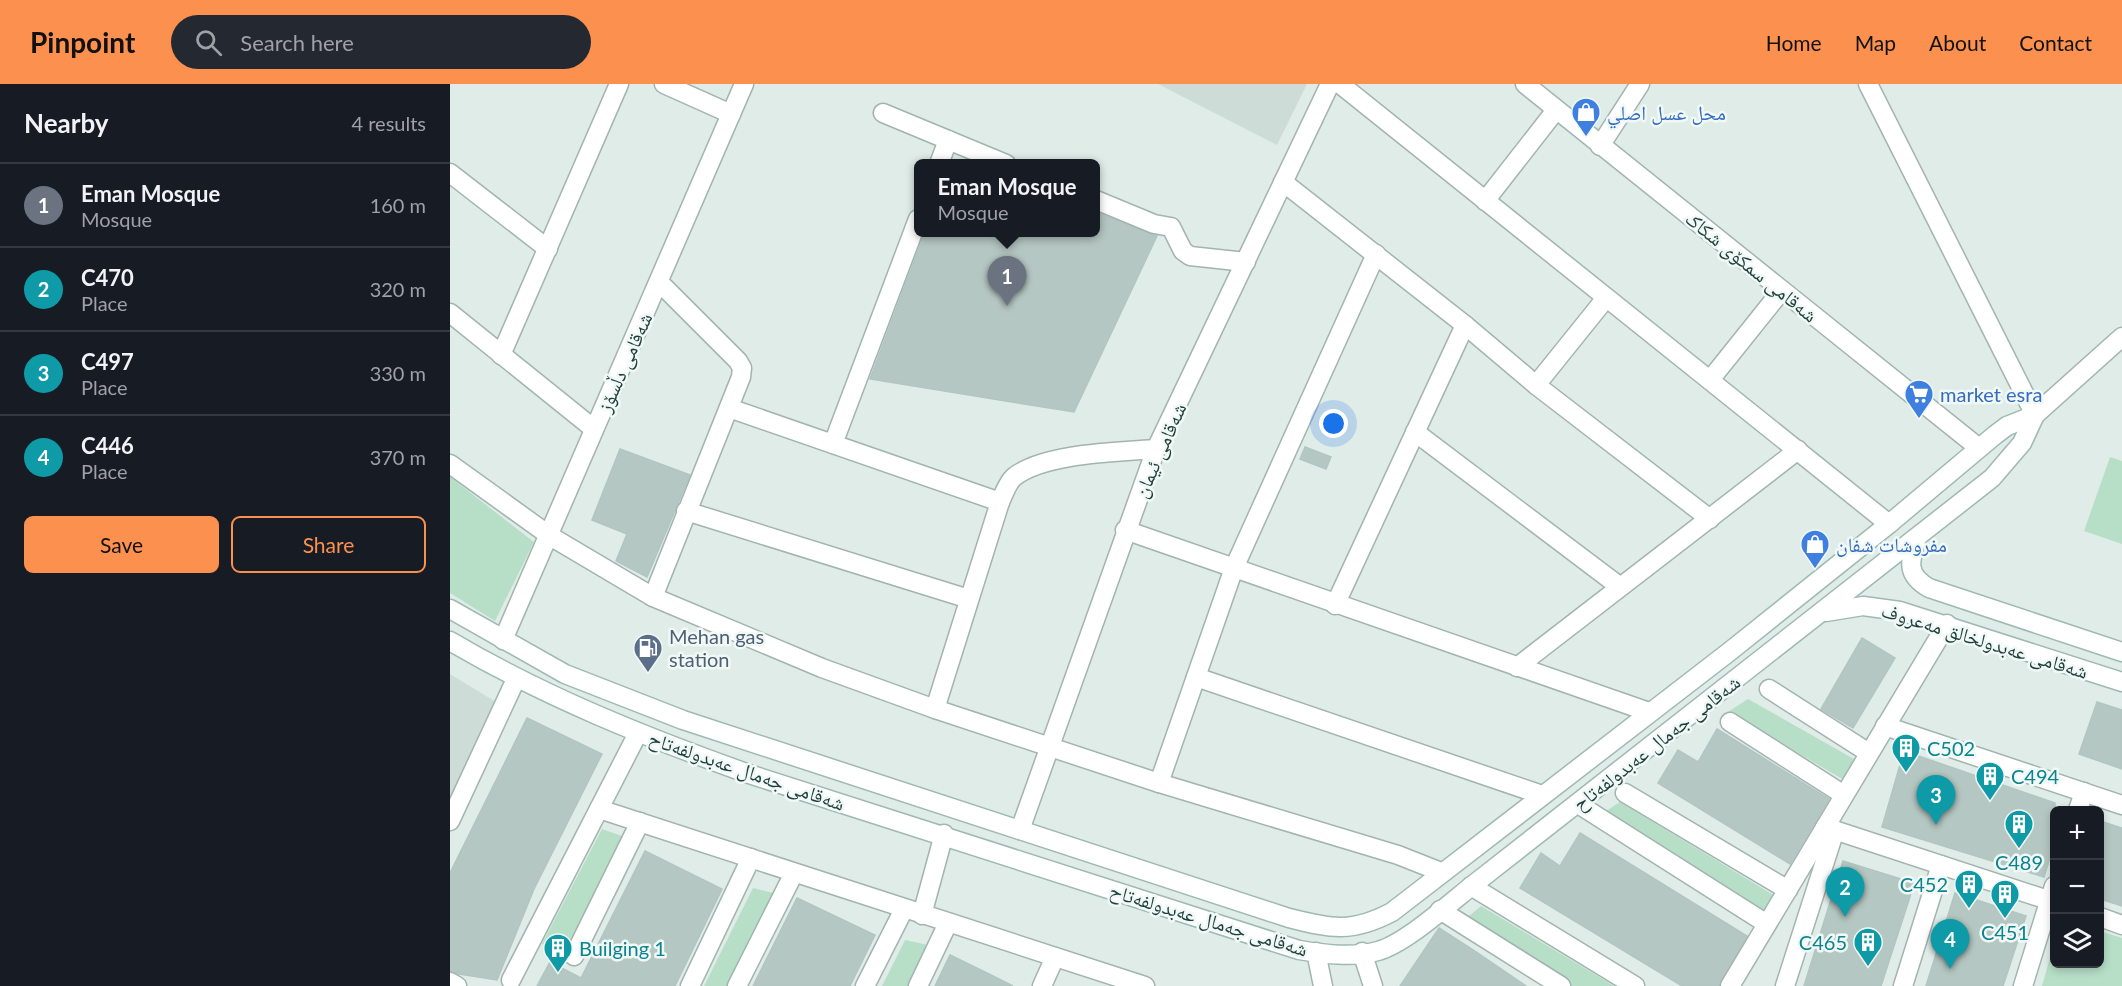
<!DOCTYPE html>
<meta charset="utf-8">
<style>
:root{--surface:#171b24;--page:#242831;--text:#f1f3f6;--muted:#9ea1a6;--line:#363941;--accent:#fc904e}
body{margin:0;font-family:Lato,"Noto Naskh Arabic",sans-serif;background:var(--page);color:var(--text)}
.controls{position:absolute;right:18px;bottom:18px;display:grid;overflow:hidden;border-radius:9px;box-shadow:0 3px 9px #0003}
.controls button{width:54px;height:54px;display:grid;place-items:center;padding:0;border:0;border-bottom:2px solid var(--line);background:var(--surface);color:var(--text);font:30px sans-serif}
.you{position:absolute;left:884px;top:340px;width:21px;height:21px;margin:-15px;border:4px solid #fff;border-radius:50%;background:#1a73e8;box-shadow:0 0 0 9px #1a73e833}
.badge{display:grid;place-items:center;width:39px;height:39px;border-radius:50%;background:var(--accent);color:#fff;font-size:20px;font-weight:700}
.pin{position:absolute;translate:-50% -50px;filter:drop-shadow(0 2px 3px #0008)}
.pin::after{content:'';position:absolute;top:32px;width:21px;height:18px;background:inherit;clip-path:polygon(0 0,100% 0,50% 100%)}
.popup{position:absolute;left:464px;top:75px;width:186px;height:78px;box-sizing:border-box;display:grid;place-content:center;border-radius:9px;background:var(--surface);filter:drop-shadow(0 2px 4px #0005);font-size:20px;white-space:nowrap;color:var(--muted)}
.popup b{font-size:22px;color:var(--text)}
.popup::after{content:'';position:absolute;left:50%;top:100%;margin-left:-12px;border:12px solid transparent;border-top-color:var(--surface)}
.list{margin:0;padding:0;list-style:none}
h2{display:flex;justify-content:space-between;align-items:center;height:78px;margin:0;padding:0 24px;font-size:26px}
h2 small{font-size:20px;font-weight:400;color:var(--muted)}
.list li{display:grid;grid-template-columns:39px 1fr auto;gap:18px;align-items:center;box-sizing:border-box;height:84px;padding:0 24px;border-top:2px solid var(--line)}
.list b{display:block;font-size:22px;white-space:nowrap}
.list p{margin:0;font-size:20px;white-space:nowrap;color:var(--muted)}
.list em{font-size:20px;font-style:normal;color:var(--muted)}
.actions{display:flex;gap:12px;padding:18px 24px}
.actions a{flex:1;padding:14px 0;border:2px solid var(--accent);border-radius:9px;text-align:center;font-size:21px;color:var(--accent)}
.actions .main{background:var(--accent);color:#111}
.icon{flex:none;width:33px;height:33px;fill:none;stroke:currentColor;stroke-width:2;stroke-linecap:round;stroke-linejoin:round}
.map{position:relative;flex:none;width:1672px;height:902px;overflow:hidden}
header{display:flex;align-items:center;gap:36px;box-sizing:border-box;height:84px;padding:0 30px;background:var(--accent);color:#111}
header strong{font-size:28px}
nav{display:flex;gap:33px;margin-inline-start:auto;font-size:21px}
.search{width:420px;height:54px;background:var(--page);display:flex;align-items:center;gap:15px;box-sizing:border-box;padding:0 21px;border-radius:33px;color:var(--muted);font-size:22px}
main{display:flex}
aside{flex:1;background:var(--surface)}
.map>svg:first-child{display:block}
.built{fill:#cedcd8}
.green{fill:#b7dfc7}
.building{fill:#b5c7c2;stroke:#b2c6c1;stroke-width:1.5}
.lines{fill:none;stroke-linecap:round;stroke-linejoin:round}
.minor-casing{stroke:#a2b4b0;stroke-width:21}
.tertiary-casing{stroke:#a2b4b0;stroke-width:21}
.secondary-casing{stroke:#9eb9b3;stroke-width:21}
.minor{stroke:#fff;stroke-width:18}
.tertiary{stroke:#fff;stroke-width:18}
.secondary{stroke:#fff;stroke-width:18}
.labels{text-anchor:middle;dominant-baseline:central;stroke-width:5;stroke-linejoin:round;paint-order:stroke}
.shop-label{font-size:20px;fill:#366cbe;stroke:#f1f9f6;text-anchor:start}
.street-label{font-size:20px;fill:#1f3e3a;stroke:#f1f9f6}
.service-label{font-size:20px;fill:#4e5e75;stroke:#f1f9f6;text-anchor:start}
.culture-label{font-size:20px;fill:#0d838f;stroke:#f1f9f6;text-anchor:start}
</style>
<header>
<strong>Pinpoint</strong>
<div class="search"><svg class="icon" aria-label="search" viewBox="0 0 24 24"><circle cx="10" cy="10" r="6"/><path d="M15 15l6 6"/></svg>Search here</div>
<nav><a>Home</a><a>Map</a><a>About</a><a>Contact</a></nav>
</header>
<main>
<aside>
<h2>Nearby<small>4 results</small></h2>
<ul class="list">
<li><span class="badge" style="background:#6b7280">1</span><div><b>Eman Mosque</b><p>Mosque</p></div><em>160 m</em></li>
<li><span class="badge" style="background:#0f9aa8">2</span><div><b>C470</b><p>Place</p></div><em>320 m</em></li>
<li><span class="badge" style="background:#0f9aa8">3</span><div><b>C497</b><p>Place</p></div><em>330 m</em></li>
<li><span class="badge" style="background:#0f9aa8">4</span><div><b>C446</b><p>Place</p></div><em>370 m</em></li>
</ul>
<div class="actions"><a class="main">Save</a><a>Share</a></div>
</aside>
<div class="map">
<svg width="1672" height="902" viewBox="0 0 1672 902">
<rect width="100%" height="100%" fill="#e0ece8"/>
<g class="built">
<path d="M 708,0 L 857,0 L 827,61 Z"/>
<path d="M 0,590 L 46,618 L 0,713 Z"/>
</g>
<g class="green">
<path d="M 1660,373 L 1672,377 L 1672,460 L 1634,447 Z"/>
<path d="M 0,393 L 84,458 L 45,537 L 0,509 Z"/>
<path d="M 1298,615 L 1411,679 L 1399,699 L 1278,628 Z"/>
<path d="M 1170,718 L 1330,815 L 1318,835 L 1147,733 Z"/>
<path d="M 152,745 L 172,752 L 115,869 L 92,860 Z"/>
<path d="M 303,804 L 328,810 L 282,902 L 254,902 Z"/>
<path d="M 1031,822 L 1164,902 L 1120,902 L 1013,837 Z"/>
<path d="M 1650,847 L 1672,854 L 1672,902 L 1592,902 L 1604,859 L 1604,880 L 1650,880 Z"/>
<path d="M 455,856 L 483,862 L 462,902 L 432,902 Z"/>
</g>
<g class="building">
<path d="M 645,128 L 707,152 L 624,328 L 420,295 L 475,148 L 645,148 Z"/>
<path d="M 855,363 L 881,373 L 876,385 L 850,375 Z"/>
<path d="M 170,365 L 240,391 L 197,493 L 166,477 L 177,450 L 142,436 Z"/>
<path d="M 1412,554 L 1445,574 L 1403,644 L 1371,625 Z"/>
<path d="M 1647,618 L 1672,626 L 1672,685 L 1629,670 Z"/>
<path d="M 77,634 L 152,670 L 84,805 L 47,896 L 9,890 L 0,887 L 0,789 Z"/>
<path d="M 1267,645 L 1379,715 L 1340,780 L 1208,699 L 1228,666 L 1248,678 Z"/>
<path d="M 1454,667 L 1605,719 L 1605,758 L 1594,793 L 1432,743 Z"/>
<path d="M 1650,737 L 1672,744 L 1672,822 L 1650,815 Z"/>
<path d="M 1130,749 L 1297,852 L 1269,902 L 1232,902 L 1070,804 L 1091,769 L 1110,782 Z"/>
<path d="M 195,767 L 272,805 L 225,902 L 87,902 L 100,878 L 131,894 Z"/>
<path d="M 1393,777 L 1464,799 L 1458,819 L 1431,902 L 1354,902 Z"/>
<path d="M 1505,809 L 1576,832 L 1553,902 L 1476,902 Z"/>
<path d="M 347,814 L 425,851 L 400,902 L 303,902 Z"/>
<path d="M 989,844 L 1026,868 L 1076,902 L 950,902 Z"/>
<path d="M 500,871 L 539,890 L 563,902 L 485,902 Z"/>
</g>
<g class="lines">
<g class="minor-casing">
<g id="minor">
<path d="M 214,0 L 281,30"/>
<path d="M 890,0 L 1439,440"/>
<path d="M 1418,0 L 1585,331"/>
<path d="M 433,29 L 556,80"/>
<path d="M 1150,62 L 1190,0"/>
<path d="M 489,80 L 498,56"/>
<path d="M 0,89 L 98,165"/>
<path d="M 833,98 L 1015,241 L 1086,301 L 1260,435"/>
<path d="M 646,116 L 704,140 L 721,143 L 733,167 L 740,172 L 796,178"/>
<path d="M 1035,117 L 1106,26"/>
<path d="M 0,229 L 144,345"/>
<path d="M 51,271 L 169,0"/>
<path d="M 1260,296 L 1332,206"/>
<path d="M 1086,301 L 1156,214"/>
<path d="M 279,324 L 550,418 L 485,625"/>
<path d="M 965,348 L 1169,502"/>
<path d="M 383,360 L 468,135"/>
<path d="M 0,380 L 100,452 L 203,513 L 372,584 L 485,625 L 709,699 L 948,771 L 991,788"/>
<path d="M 550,418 C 554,410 557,399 564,393 C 594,369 668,368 706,365"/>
<path d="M 236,427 L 519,515"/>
<path d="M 675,446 L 1199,628"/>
<path d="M 203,513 L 291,293 L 292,284 L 288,277 L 209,198"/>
<path d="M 885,521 L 1015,241"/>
<path d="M 53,556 L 294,0"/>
<path d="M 1067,583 L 1348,366"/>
<path d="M 746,593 L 1092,711"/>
<path d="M 1319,605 L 1419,669"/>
<path d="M 1280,638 L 1394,711"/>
<path d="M 1435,642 L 1672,721"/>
<path d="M 709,699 L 784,484 L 926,170"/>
<path d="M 1175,709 L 1338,806"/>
<path d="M 1128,720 L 1317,840"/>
<path d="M 149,725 L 695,902"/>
<path d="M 1628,726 L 1634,708"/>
<path d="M 0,737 L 66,595"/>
<path d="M 1375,743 L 1604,818"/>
<path d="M 570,746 L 706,365 L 880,0"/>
<path d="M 1021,802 L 1185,902"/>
<path d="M 990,826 L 1111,902"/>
<path d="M 472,831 L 494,750"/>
<path d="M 1650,833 L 1672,841"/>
<path d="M 866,868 L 873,902"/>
<path d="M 912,868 L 923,902"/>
<path d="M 124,872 L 190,738"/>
<path d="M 61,896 L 188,649"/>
<path d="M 240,902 L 301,774"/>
<path d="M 287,902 L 344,789"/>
<path d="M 415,902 L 454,825"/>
<path d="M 468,902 L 498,839"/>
<path d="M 592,902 L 605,873"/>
<path d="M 1280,902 L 1497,540"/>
<path d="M 1335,902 L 1385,746"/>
<path d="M 1453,902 L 1491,781"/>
<path d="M 1573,902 L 1604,802"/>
</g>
</g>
<g class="tertiary-casing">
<g id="tertiary">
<path d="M 1075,0 L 1529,364"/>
<path d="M 1585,331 L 1672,253"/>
<path d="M 0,898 L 7,902"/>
</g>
</g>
<g class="secondary-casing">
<g id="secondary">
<path d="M 1467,454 C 1460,477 1455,490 1479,504 L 1672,568"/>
<path d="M 0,525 L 115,590 L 233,636 L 839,834 C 882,845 902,849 942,828 L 1279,568 L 1439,440 L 1545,351 L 1557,342 L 1585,331"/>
<path d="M 1376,528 L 1413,522 L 1450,527 L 1672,598"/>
<path d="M 0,557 C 95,613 195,653 299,690 L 849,866 C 873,870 903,874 928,867 C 957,859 1003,816 1028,797 L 1542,394 L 1572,359 L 1585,331"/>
</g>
</g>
<use href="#minor" class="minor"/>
<use href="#tertiary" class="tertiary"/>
<use href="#secondary" class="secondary"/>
</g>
<defs>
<g id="shop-pin" transform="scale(1.5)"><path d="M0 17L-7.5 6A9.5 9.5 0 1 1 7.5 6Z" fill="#3f7fe0" stroke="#f1f9f6"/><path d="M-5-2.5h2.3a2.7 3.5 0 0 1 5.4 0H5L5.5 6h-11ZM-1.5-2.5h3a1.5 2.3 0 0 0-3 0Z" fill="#fff"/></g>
<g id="supermarket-pin" transform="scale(1.5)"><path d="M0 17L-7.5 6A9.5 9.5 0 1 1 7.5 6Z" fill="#3f7fe0" stroke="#f1f9f6"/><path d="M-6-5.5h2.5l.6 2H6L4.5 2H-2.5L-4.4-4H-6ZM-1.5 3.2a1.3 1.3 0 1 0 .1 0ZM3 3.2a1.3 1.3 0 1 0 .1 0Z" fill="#fff"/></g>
<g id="fuel-pin" transform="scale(1.5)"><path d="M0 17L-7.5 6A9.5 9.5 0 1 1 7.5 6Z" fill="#5c6f8a" stroke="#f1f9f6"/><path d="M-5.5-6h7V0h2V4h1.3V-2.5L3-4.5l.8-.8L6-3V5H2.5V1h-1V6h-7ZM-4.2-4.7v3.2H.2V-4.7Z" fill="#fff"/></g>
<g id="building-pin" transform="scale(1.5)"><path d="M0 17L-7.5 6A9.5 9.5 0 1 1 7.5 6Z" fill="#0f9aa8" stroke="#f1f9f6"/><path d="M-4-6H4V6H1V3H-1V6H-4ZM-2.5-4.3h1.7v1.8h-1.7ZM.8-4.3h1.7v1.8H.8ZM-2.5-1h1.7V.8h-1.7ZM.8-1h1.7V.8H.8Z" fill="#fff"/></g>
</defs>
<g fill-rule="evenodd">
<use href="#shop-pin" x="1136" y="28"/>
<use href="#supermarket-pin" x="1469" y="310"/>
<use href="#shop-pin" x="1365" y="460"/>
<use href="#fuel-pin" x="198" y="564"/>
<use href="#building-pin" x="1456" y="664"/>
<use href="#building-pin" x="1540" y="692"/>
<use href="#building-pin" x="1569" y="740"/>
<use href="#building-pin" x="1519" y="800"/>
<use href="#building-pin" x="1555" y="810"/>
<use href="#building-pin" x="1418" y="858"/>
<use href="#building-pin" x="108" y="864"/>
</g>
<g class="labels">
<g class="shop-label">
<text x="1157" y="28">محل عسل اصلي</text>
<text x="1490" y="310">market esra</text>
<text x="1386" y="460">مفروشات شفان</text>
</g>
<g class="street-label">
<text transform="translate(1302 182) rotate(39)">شەقامی سمکۆی شکاک</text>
<text transform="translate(174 278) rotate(-66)">شەقامی دڵسۆز</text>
<text transform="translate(709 366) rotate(-66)">شەقامی ئیمان</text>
<text transform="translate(1535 556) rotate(17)">شەقامی عەبدولخالق مەعروف</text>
<text transform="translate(1206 658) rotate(-38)">شەقامی جەمال عەبدولفەتاح</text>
<text transform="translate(297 686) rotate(19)">شەقامی جەمال عەبدولفەتاح</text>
<text transform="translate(759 835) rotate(17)">شەقامی جەمال عەبدولفەتاح</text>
</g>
<g class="service-label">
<text x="219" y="552">Mehan gas<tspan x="219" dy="23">station</tspan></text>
</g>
<g class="culture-label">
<text x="1477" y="664">C502</text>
<text x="1561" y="692">C494</text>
<text x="1569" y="778" text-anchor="middle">C489</text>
<text x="1498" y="800" text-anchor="end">C452</text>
<text x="1555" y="848" text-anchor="middle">C451</text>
<text x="1397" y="858" text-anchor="end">C465</text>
<text x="129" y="864">Builging 1</text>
</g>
</g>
</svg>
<div class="controls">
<button>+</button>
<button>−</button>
<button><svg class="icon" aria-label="layers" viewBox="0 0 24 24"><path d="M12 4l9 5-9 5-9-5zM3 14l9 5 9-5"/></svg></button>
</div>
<div class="you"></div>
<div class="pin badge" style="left:557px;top:222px;background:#6b7280">1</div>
<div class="popup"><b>Eman Mosque</b>Mosque</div>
<div class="pin badge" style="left:1395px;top:833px;background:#0f9aa8">2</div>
<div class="pin badge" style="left:1486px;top:741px;background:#0f9aa8">3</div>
<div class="pin badge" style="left:1500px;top:885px;background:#0f9aa8">4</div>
</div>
</main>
